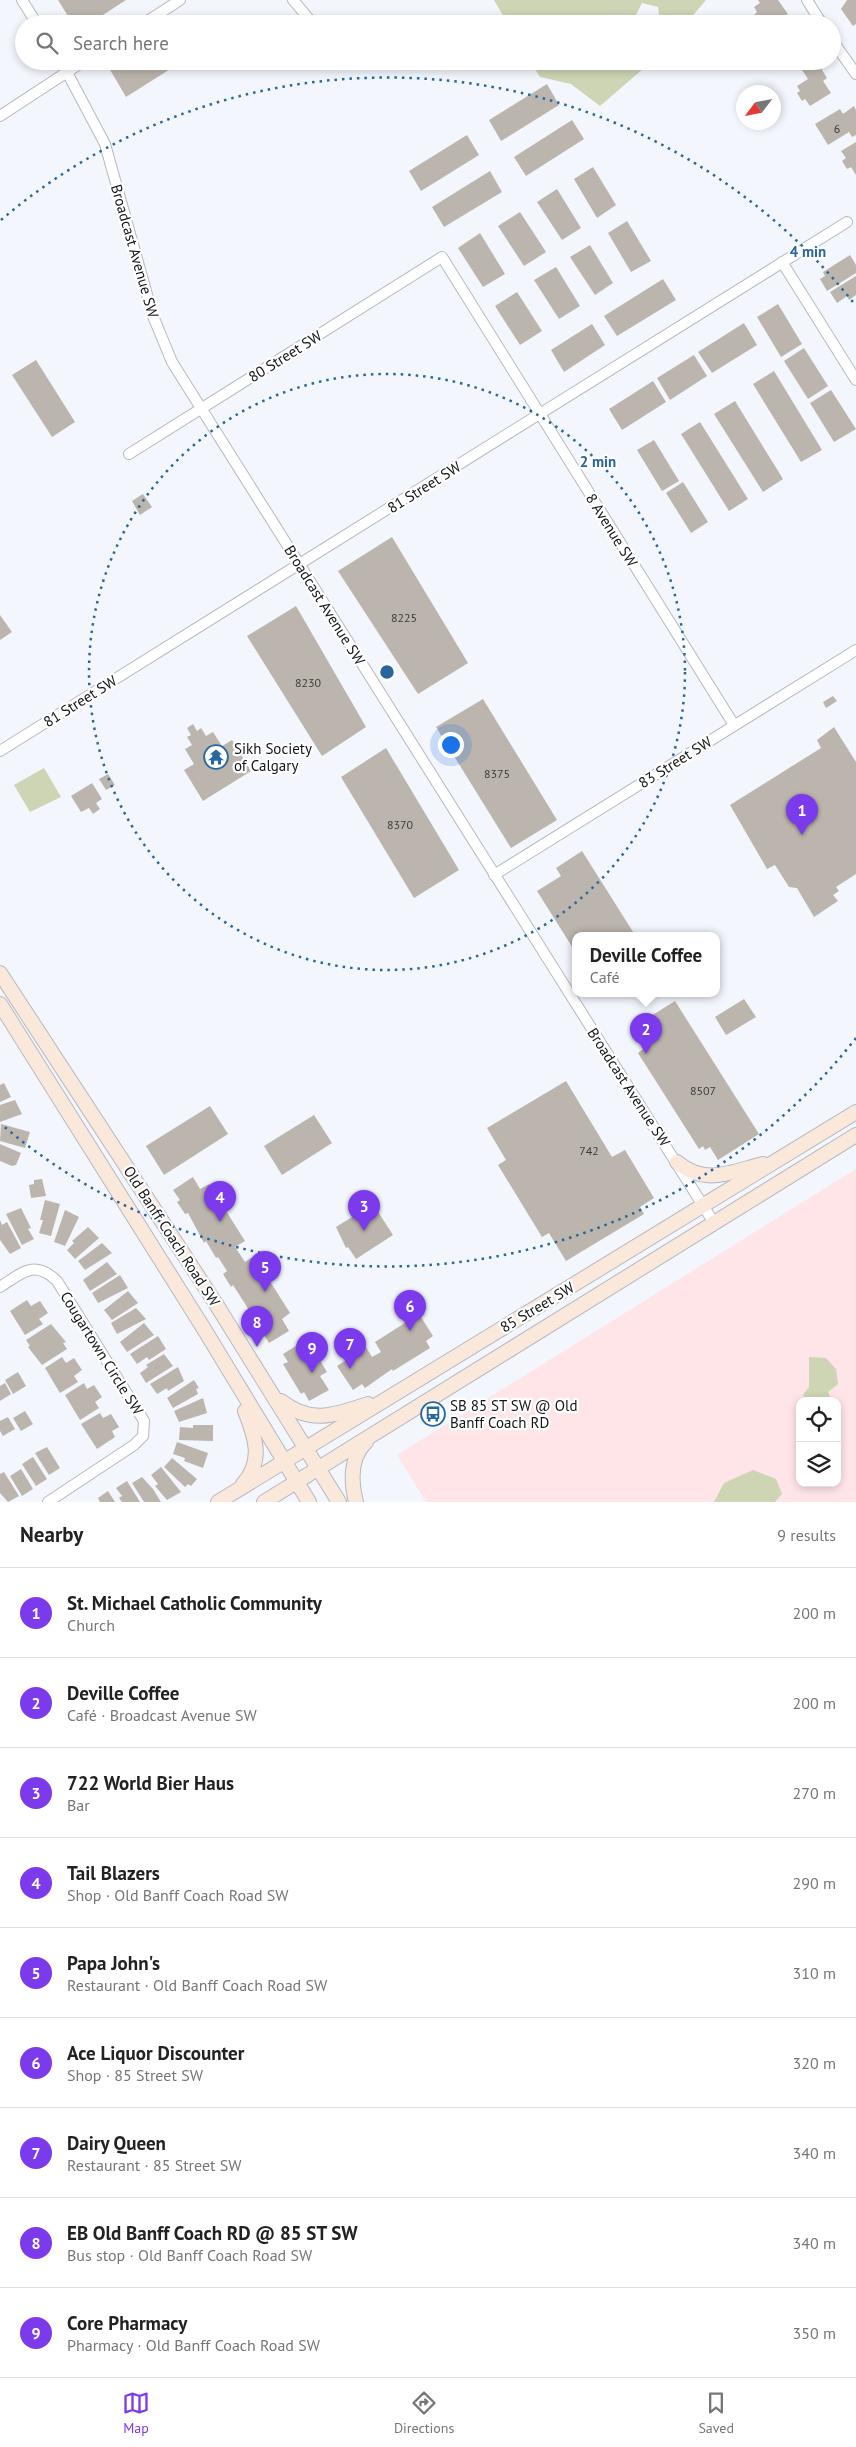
<!DOCTYPE html>
<meta charset="utf-8">
<style>
:root{--surface:#fff;--page:#f6f6f6;--text:#222;--muted:#767676;--line:#e0e0e0;--accent:#7c3aed}
body{margin:0;font-family:"PT Sans",sans-serif;background:var(--page);color:var(--text)}
.controls{position:absolute;right:15px;bottom:15px;display:grid;overflow:hidden;border-radius:10px;box-shadow:0 2px 8px #0003}
.controls button{width:45px;height:45px;display:grid;place-items:center;padding:0;border:0;border-bottom:1px solid var(--line);background:var(--surface);color:var(--text);font:25px sans-serif}
.compass{position:absolute;left:736px;top:85px;width:45px;height:45px;border-radius:50%;background:var(--surface);box-shadow:0 2px 8px #0003;rotate:238deg}
.you{position:absolute;left:450px;top:744px;width:18px;height:18px;margin:-12px;border:4px solid #fff;border-radius:50%;background:#1a73e8;box-shadow:0 0 0 8px #1a73e833}
.badge{display:grid;place-items:center;width:32px;height:32px;border-radius:50%;background:var(--accent);color:#fff;font-size:16px;font-weight:700}
.pin{position:absolute;translate:-50% -41px;filter:drop-shadow(0 1px 2px #0008)}
.pin::after{content:'';position:absolute;top:26px;width:18px;height:15px;background:inherit;clip-path:polygon(0 0,100% 0,50% 100%)}
.popup{position:absolute;left:572px;top:932px;width:148px;height:65px;box-sizing:border-box;display:grid;place-content:center;border-radius:10px;background:var(--surface);filter:drop-shadow(0 1px 4px #0005);font-size:16px;white-space:nowrap;color:var(--muted)}
.popup b{font-size:19px;color:var(--text)}
.popup::after{content:'';position:absolute;left:50%;top:100%;margin-left:-10px;border:10px solid transparent;border-top-color:var(--surface)}
.list{margin:0;padding:0;list-style:none}
h2{display:flex;justify-content:space-between;align-items:center;height:65px;margin:0;padding:0 20px;font-size:21px}
h2 small{font-size:16px;font-weight:400;color:var(--muted)}
.list li{display:grid;grid-template-columns:32px 1fr auto;gap:15px;align-items:center;box-sizing:border-box;height:90px;padding:0 20px;border-top:1px solid var(--line)}
.list b{display:block;font-size:19px;white-space:nowrap}
.list p{margin:0;font-size:16px;white-space:nowrap;color:var(--muted)}
.list em{font-size:16px;font-style:normal;color:var(--muted)}
.icon{flex:none;width:28px;height:28px;fill:none;stroke:currentColor;stroke-width:2;stroke-linecap:round;stroke-linejoin:round}
.map{position:relative;flex:none;width:856px;height:1502px;overflow:hidden}
.search{position:absolute;background:var(--surface);box-shadow:0 2px 8px #0003;left:15px;right:15px;top:15px;height:55px;display:flex;align-items:center;gap:12px;box-sizing:border-box;padding:0 18px;border-radius:28px;color:var(--muted);font-size:19px}
.sheet{height:875px;background:var(--surface)}
nav{display:flex;justify-content:space-around;align-items:center;box-sizing:border-box;height:70px;border-top:1px solid var(--line);background:var(--surface);font-size:14px;color:var(--muted)}
nav a{display:grid;justify-items:center;gap:2px}
nav .on{color:var(--accent)}
.map>svg:first-child{display:block}
.industrial{fill:#ffe4e8;fill-rule:evenodd}
.green{fill:#cdd5b4}
.building{fill:#bbb5ad}
.lines{fill:none;stroke-linecap:round;stroke-linejoin:round}
.street-casing{stroke:#b5b8c1;stroke-width:12}
.secondary-casing{stroke:#b5b8c1;stroke-width:16}
.street{stroke:#fff;stroke-width:10}
.secondary{stroke:#fae9db;stroke-width:14}
.ring{fill:none;stroke:#27679d;stroke-width:2.5;stroke-dasharray:2.5 5}
.labels{text-anchor:middle;dominant-baseline:central;stroke-width:4.5;stroke-linejoin:round;paint-order:stroke}
.number-label{font-size:12px;fill:#3d3c3d}
.street-label{font-size:15px;fill:#131418;stroke:#fff}
.poi-label{font-size:15px;fill:#131418;stroke:#fff;text-anchor:start}
.centre{fill:#27679d;stroke:#fff;stroke-width:2.5}
.ring-label{font-size:15px;text-anchor:middle;font-weight:bold;fill:#27679d;stroke:#fff;stroke-width:4.5;stroke-linejoin:round;paint-order:stroke}
</style>
<div class="map">
<svg width="856" height="1502" viewBox="0 0 856 1502">
<rect width="100%" height="100%" fill="#f3f6fd"/>
<path class="industrial" d="M 856,1169 L 856,1502 L 426,1502 L 397,1455 ZM 800,1401 L 837,1401 L 837,1483 L 800,1483 Z"/>
<g class="green">
<path d="M 494,0 L 706,0 L 688,21 L 660,23 L 658,7 L 642,3 L 633,21 L 634,24 L 508,24 Z"/>
<path d="M 530,61 L 650,61 L 651,62 L 600,106 L 571,84 L 540,77 Z"/>
<path d="M 44,768 L 61,797 L 30,812 L 14,785 Z"/>
<path d="M 809,1357 L 826,1358 L 836,1369 L 838,1384 L 828,1392 L 832,1401 L 806,1401 L 803,1395 L 809,1387 Z"/>
<path d="M 753,1470 L 776,1479 L 782,1494 L 775,1502 L 714,1502 L 724,1483 Z"/>
</g>
<g class="building">
<path d="M 58,0 L 126,0 L 89,24 L 73,24 Z"/>
<path d="M 758,0 L 778,0 L 788,14 L 772,24 L 764,24 L 762,20 L 758,22 L 754,15 L 757,12 L 754,7 L 760,3 Z"/>
<path d="M 847,0 L 856,0 L 856,24 L 853,26 L 841,9 Z"/>
<path d="M 192,16 L 197,24 L 180,24 Z"/>
<path d="M 120,61 L 183,61 L 126,97 L 109,68 Z"/>
<path d="M 809,61 L 815,61 L 818,66 L 819,65 L 827,78 L 823,81 L 831,93 L 810,106 L 805,99 L 802,101 L 797,93 L 800,91 L 797,86 L 808,79 L 800,67 Z"/>
<path d="M 547,84 L 559,105 L 501,141 L 489,120 Z"/>
<path d="M 854,106 L 856,110 L 856,135 L 852,137 L 849,132 L 828,145 L 815,124 L 840,109 L 843,114 Z"/>
<path d="M 572,120 L 584,139 L 526,176 L 514,157 Z"/>
<path d="M 467,135 L 479,155 L 421,191 L 409,171 Z"/>
<path d="M 856,142 L 856,175 L 851,167 L 847,169 L 842,161 L 846,158 L 841,151 Z"/>
<path d="M 593,167 L 616,205 L 597,218 L 574,179 Z"/>
<path d="M 490,171 L 502,192 L 444,227 L 432,207 Z"/>
<path d="M 557,189 L 581,228 L 562,240 L 537,202 Z"/>
<path d="M 520,212 L 546,252 L 524,266 L 498,226 Z"/>
<path d="M 627,221 L 651,261 L 631,272 L 608,233 Z"/>
<path d="M 480,233 L 505,274 L 483,287 L 458,248 Z"/>
<path d="M 590,245 L 613,283 L 595,295 L 570,257 Z"/>
<path d="M 850,255 L 856,265 L 856,273 L 827,291 L 820,279 L 825,276 L 823,272 Z"/>
<path d="M 556,267 L 580,306 L 559,319 L 534,280 Z"/>
<path d="M 856,276 L 856,295 L 849,300 L 847,296 L 837,303 L 830,292 Z"/>
<path d="M 663,279 L 676,300 L 617,336 L 604,316 Z"/>
<path d="M 517,292 L 542,331 L 520,345 L 495,306 Z"/>
<path d="M 778,304 L 802,344 L 781,357 L 757,317 Z"/>
<path d="M 744,323 L 757,345 L 712,373 L 698,352 Z"/>
<path d="M 592,324 L 605,345 L 564,372 L 551,350 Z"/>
<path d="M 804,348 L 828,386 L 808,399 L 784,361 Z"/>
<path d="M 694,355 L 707,376 L 670,400 L 657,378 Z"/>
<path d="M 36,360 L 75,422 L 52,437 L 12,375 Z"/>
<path d="M 774,371 L 822,450 L 801,462 L 753,384 Z"/>
<path d="M 653,381 L 666,402 L 622,430 L 609,409 Z"/>
<path d="M 831,390 L 856,429 L 834,442 L 810,403 Z"/>
<path d="M 735,401 L 783,479 L 763,492 L 714,414 Z"/>
<path d="M 700,422 L 748,499 L 729,511 L 681,434 Z"/>
<path d="M 654,440 L 679,481 L 662,491 L 637,450 Z"/>
<path d="M 683,482 L 708,522 L 691,533 L 666,493 Z"/>
<path d="M 143,494 L 152,507 L 140,515 L 132,501 Z"/>
<path d="M 392,537 L 468,663 L 418,694 L 338,571 Z"/>
<path d="M 296,606 L 366,727 L 322,756 L 247,636 Z"/>
<path d="M 0,615 L 12,632 L 0,640 Z"/>
<path d="M 833,696 L 837,701 L 826,708 L 823,702 Z"/>
<path d="M 483,699 L 557,820 L 511,848 L 436,727 Z"/>
<path d="M 193,724 L 197,731 L 201,728 L 206,736 L 213,732 L 222,746 L 232,740 L 251,771 L 203,801 L 184,770 L 194,764 L 185,749 L 192,745 L 187,737 L 191,735 L 187,728 Z"/>
<path d="M 834,727 L 856,762 L 856,874 L 836,887 L 839,891 L 833,895 L 838,901 L 814,917 L 797,888 L 789,887 L 775,865 L 767,869 L 730,805 L 821,748 L 817,740 Z"/>
<path d="M 386,748 L 459,870 L 414,898 L 341,777 Z"/>
<path d="M 108,774 L 115,785 L 106,790 L 99,779 Z"/>
<path d="M 92,783 L 102,799 L 96,803 L 100,809 L 93,814 L 89,808 L 81,812 L 71,796 Z"/>
<path d="M 582,851 L 635,935 L 576,935 L 576,953 L 537,891 L 561,876 L 556,868 Z"/>
<path d="M 744,999 L 756,1017 L 726,1035 L 715,1017 Z"/>
<path d="M 675,1001 L 759,1134 L 718,1160 L 710,1147 L 705,1150 L 703,1146 L 699,1149 L 638,1053 L 647,1046 L 635,1026 Z"/>
<path d="M 566,1081 L 612,1157 L 625,1150 L 654,1198 L 640,1207 L 644,1214 L 566,1261 L 549,1233 L 542,1237 L 498,1165 L 506,1160 L 487,1128 Z"/>
<path d="M 4,1083 L 11,1097 L 0,1102 L 0,1085 Z"/>
<path d="M 15,1100 L 22,1114 L 0,1122 L 0,1105 Z"/>
<path d="M 210,1106 L 228,1134 L 164,1175 L 146,1146 Z"/>
<path d="M 314,1115 L 332,1143 L 282,1175 L 264,1146 Z"/>
<path d="M 1,1124 L 30,1132 L 25,1148 L 0,1141 Z"/>
<path d="M 0,1144 L 21,1153 L 16,1165 L 12,1166 L 0,1161 Z"/>
<path d="M 193,1177 L 200,1189 L 209,1184 L 245,1241 L 235,1247 L 245,1262 L 254,1256 L 290,1313 L 282,1319 L 289,1331 L 269,1343 L 257,1323 L 255,1324 L 247,1312 L 249,1310 L 233,1285 L 231,1287 L 223,1274 L 227,1271 L 218,1257 L 216,1258 L 206,1241 L 204,1243 L 188,1213 L 185,1214 L 177,1202 L 180,1200 L 173,1190 Z"/>
<path d="M 42,1179 L 46,1196 L 31,1198 L 29,1185 L 34,1184 L 34,1180 Z"/>
<path d="M 45,1200 L 60,1204 L 51,1236 L 39,1233 L 43,1220 L 40,1220 Z"/>
<path d="M 373,1204 L 393,1235 L 356,1259 L 348,1247 L 346,1248 L 336,1227 Z"/>
<path d="M 21,1208 L 31,1228 L 28,1229 L 34,1239 L 22,1245 L 6,1214 Z"/>
<path d="M 65,1210 L 79,1217 L 65,1246 L 54,1242 Z"/>
<path d="M 0,1220 L 2,1225 L 7,1222 L 21,1248 L 10,1254 L 0,1240 Z"/>
<path d="M 88,1227 L 99,1238 L 75,1259 L 67,1250 L 74,1243 L 72,1241 Z"/>
<path d="M 102,1243 L 112,1253 L 85,1270 L 78,1261 Z"/>
<path d="M 107,1262 L 117,1274 L 90,1291 L 83,1280 Z"/>
<path d="M 120,1275 L 128,1288 L 98,1303 L 92,1293 Z"/>
<path d="M 128,1291 L 138,1303 L 112,1320 L 104,1310 Z"/>
<path d="M 27,1300 L 31,1306 L 40,1301 L 48,1313 L 39,1319 L 43,1324 L 25,1335 L 10,1311 Z"/>
<path d="M 136,1308 L 146,1319 L 117,1334 L 111,1323 Z"/>
<path d="M 419,1314 L 433,1336 L 426,1341 L 430,1348 L 393,1371 L 392,1369 L 365,1388 L 362,1384 L 353,1390 L 337,1366 L 366,1347 L 372,1357 L 381,1352 L 375,1342 Z"/>
<path d="M 144,1323 L 154,1335 L 127,1352 L 120,1342 Z"/>
<path d="M 51,1324 L 66,1342 L 63,1343 L 67,1349 L 42,1365 L 28,1347 L 30,1346 L 26,1340 Z"/>
<path d="M 158,1336 L 166,1349 L 149,1360 L 147,1357 L 137,1364 L 130,1354 Z"/>
<path d="M 307,1339 L 327,1372 L 320,1376 L 329,1390 L 309,1401 L 304,1392 L 301,1394 L 283,1364 L 288,1362 L 283,1354 Z"/>
<path d="M 164,1354 L 173,1366 L 146,1383 L 140,1373 L 148,1367 L 146,1365 Z"/>
<path d="M 62,1357 L 66,1363 L 74,1358 L 82,1370 L 74,1376 L 78,1382 L 60,1393 L 45,1368 Z"/>
<path d="M 178,1367 L 184,1381 L 168,1391 L 167,1388 L 157,1394 L 150,1384 Z"/>
<path d="M 18,1372 L 26,1386 L 13,1394 L 5,1380 Z"/>
<path d="M 194,1380 L 199,1388 L 196,1389 L 198,1394 L 173,1408 L 167,1398 Z"/>
<path d="M 5,1383 L 11,1394 L 0,1401 L 0,1386 Z"/>
<path d="M 84,1383 L 87,1389 L 94,1385 L 102,1397 L 95,1402 L 99,1408 L 80,1420 L 65,1395 Z"/>
<path d="M 203,1398 L 207,1413 L 179,1422 L 174,1411 Z"/>
<path d="M 25,1411 L 33,1424 L 21,1431 L 13,1418 Z"/>
<path d="M 100,1413 L 103,1418 L 111,1414 L 119,1427 L 112,1431 L 115,1437 L 97,1449 L 81,1424 Z"/>
<path d="M 8,1417 L 15,1429 L 3,1436 L 0,1431 L 0,1421 Z"/>
<path d="M 193,1425 L 213,1425 L 213,1441 L 179,1440 L 180,1427 L 193,1428 Z"/>
<path d="M 177,1442 L 208,1453 L 203,1468 L 184,1461 L 185,1458 L 173,1454 Z"/>
<path d="M 47,1447 L 60,1468 L 49,1475 L 35,1453 Z"/>
<path d="M 33,1457 L 47,1479 L 36,1486 L 22,1464 Z"/>
<path d="M 172,1458 L 197,1479 L 191,1486 L 188,1484 L 185,1487 L 164,1467 Z"/>
<path d="M 161,1467 L 181,1492 L 167,1500 L 155,1486 L 158,1484 L 151,1475 Z"/>
<path d="M 21,1469 L 33,1489 L 22,1496 L 10,1476 Z"/>
<path d="M 4,1472 L 19,1496 L 8,1502 L 0,1493 L 0,1474 Z"/>
<path d="M 142,1477 L 153,1489 L 161,1502 L 144,1502 L 132,1483 Z"/>
<path d="M 127,1481 L 140,1502 L 122,1502 L 119,1498 L 122,1496 L 116,1488 Z"/>
<path d="M 108,1491 L 115,1502 L 100,1502 L 98,1498 Z"/>
</g>
<g class="lines">
<g class="street-casing">
<g id="street">
<path d="M 22,0 L 37,24"/>
<path d="M 293,0 L 309,19"/>
<path d="M 807,0 L 822,24"/>
<path d="M 143,24 L 180,0"/>
<path d="M 832,40 L 856,74"/>
<path d="M 61,61 L 105,144 L 153,316 L 172,362 L 714,1223"/>
<path d="M 0,116 L 84,61"/>
<path d="M 782,262 L 856,380"/>
<path d="M 129,454 L 442,257 L 734,725"/>
<path d="M 0,751 L 847,222"/>
<path d="M 494,875 L 856,650"/>
<path d="M 0,1287 C 22,1273 34,1259 57,1281 L 144,1421 L 143,1436 L 134,1445 L 48,1502"/>
</g>
</g>
<g class="secondary-casing">
<g id="secondary">
<path d="M 0,973 L 216,1304 L 339,1502"/>
<path d="M 0,1004 L 204,1329 L 309,1502"/>
<path d="M 677,1162 C 705,1186 731,1172 763,1164"/>
<path d="M 281,1401 C 311,1425 335,1415 368,1404"/>
<path d="M 243,1484 C 264,1461 255,1436 245,1411"/>
<path d="M 218,1502 L 856,1112"/>
<path d="M 264,1502 L 856,1135"/>
<path d="M 356,1502 C 351,1482 350,1457 366,1442"/>
</g>
</g>
<use href="#street" class="street"/>
<use href="#secondary" class="secondary"/>
</g>
<g class="ring">
<circle cx="387" cy="672" r="298"/>
<path d="M856 1038A595 595 0 0 1 1 1124M1 220A595 595 0 0 1 856 306"/>
</g>
<defs>
<g id="temple-ring" transform="scale(1.25)"><circle r="9.5" fill="#fff" stroke="#27679d" stroke-width="1.5"/><path d="M0-6L5-2H3V0L6.5 2.5H4V6H1.5V3h-3V6H-4V2.5H-6.5L-3 0V-2H-5Z" fill="#27679d"/></g>
<g id="bus-ring" transform="scale(1.25)"><circle r="9.5" fill="#fff" stroke="#27679d" stroke-width="1.5"/><path d="M-5-6H5V4H4V6H2V4H-2V6H-4V4H-5ZM-3.5-4V0h7V-4ZM-3.5 1.2v1.5H-2V1.2ZM2 1.2v1.5H3.5V1.2Z" fill="#27679d"/></g>
</defs>
<g fill-rule="evenodd">
<use href="#temple-ring" x="216" y="757"/>
<use href="#bus-ring" x="433" y="1414"/>
</g>
<g class="labels">
<g class="number-label">
<text x="837" y="128">6</text>
<text x="404" y="617">8225</text>
<text x="308" y="682">8230</text>
<text x="497" y="773">8375</text>
<text x="400" y="824">8370</text>
<text x="703" y="1090">8507</text>
<text x="589" y="1150">742</text>
</g>
<g class="street-label">
<text transform="translate(135 251) rotate(74)">Broadcast Avenue SW</text>
<text transform="translate(285 356) rotate(-32)">80 Street SW</text>
<text transform="translate(424 487) rotate(-32)">81 Street SW</text>
<text transform="translate(612 530) rotate(58)">8 Avenue SW</text>
<text transform="translate(325 605) rotate(58)">Broadcast Avenue SW</text>
<text transform="translate(80 701) rotate(-32)">81 Street SW</text>
<text transform="translate(675 762) rotate(-32)">83 Street SW</text>
<text transform="translate(629 1087) rotate(57)">Broadcast Avenue SW</text>
<text transform="translate(172 1236) rotate(57)">Old Banff Coach Road SW</text>
<text transform="translate(537 1307) rotate(-31)">85 Street SW</text>
<text transform="translate(102 1353) rotate(58)">Cougartown Circle SW</text>
</g>
<g class="poi-label">
<text x="234" y="748">Sikh Society<tspan x="234" dy="17">of Calgary</tspan></text>
<text x="450" y="1405">SB 85 ST SW @ Old<tspan x="450" dy="17">Banff Coach RD</tspan></text>
</g>
</g>
<circle cx="387" cy="672" r="8" class="centre"/>
<g class="ring-label">
<text x="808" y="257">4 min</text>
<text x="598" y="467">2 min</text>
</g>
</svg>
<div class="controls">
<button><svg class="icon" aria-label="locate" viewBox="0 0 24 24"><circle cx="12" cy="12" r="6"/><path d="M12 2v4M12 18v4M2 12h4M18 12h4"/></svg></button>
<button><svg class="icon" aria-label="layers" viewBox="0 0 24 24"><path d="M12 4l9 5-9 5-9-5zM3 14l9 5 9-5"/></svg></button>
</div>
<svg class="compass" viewBox="-18 -18 36 36"><path d="M0-13l5 13h-10z" fill="#e53935"/><path d="M0 13l5-13h-10z" fill="#767676"/></svg>
<div class="you"></div>
<div class="pin badge" style="left:802px;top:835px">1</div>
<div class="pin badge" style="left:646px;top:1054px">2</div>
<div class="popup"><b>Deville Coffee</b>Café</div>
<div class="pin badge" style="left:364px;top:1231px">3</div>
<div class="pin badge" style="left:220px;top:1222px">4</div>
<div class="pin badge" style="left:265px;top:1292px">5</div>
<div class="pin badge" style="left:410px;top:1331px">6</div>
<div class="pin badge" style="left:350px;top:1369px">7</div>
<div class="pin badge" style="left:257px;top:1347px">8</div>
<div class="pin badge" style="left:312px;top:1373px">9</div>
<div class="search"><svg class="icon" aria-label="search" viewBox="0 0 24 24"><circle cx="10" cy="10" r="6"/><path d="M15 15l6 6"/></svg>Search here</div>
</div>
<section class="sheet">
<h2>Nearby<small>9 results</small></h2>
<ul class="list">
<li><span class="badge">1</span><div><b>St. Michael Catholic Community</b><p>Church</p></div><em>200 m</em></li>
<li><span class="badge">2</span><div><b>Deville Coffee</b><p>Café · Broadcast Avenue SW</p></div><em>200 m</em></li>
<li><span class="badge">3</span><div><b>722 World Bier Haus</b><p>Bar</p></div><em>270 m</em></li>
<li><span class="badge">4</span><div><b>Tail Blazers</b><p>Shop · Old Banff Coach Road SW</p></div><em>290 m</em></li>
<li><span class="badge">5</span><div><b>Papa John's</b><p>Restaurant · Old Banff Coach Road SW</p></div><em>310 m</em></li>
<li><span class="badge">6</span><div><b>Ace Liquor Discounter</b><p>Shop · 85 Street SW</p></div><em>320 m</em></li>
<li><span class="badge">7</span><div><b>Dairy Queen</b><p>Restaurant · 85 Street SW</p></div><em>340 m</em></li>
<li><span class="badge">8</span><div><b>EB Old Banff Coach RD @ 85 ST SW</b><p>Bus stop · Old Banff Coach Road SW</p></div><em>340 m</em></li>
<li><span class="badge">9</span><div><b>Core Pharmacy</b><p>Pharmacy · Old Banff Coach Road SW</p></div><em>350 m</em></li>
</ul>
</section>
<nav>
<a class="on"><svg class="icon" aria-label="map" viewBox="0 0 24 24"><path d="M3 6l6-2 6 2 6-2v14l-6 2-6-2-6 2zM9 4v14M15 6v14"/></svg>Map</a>
<a><svg class="icon" aria-label="directions" viewBox="0 0 24 24"><path d="M12 3l9 9-9 9-9-9zM9 14v-3h6M13 9l2 2-2 2"/></svg>Directions</a>
<a><svg class="icon" aria-label="saved" viewBox="0 0 24 24"><path d="M7 4h10v16l-5-4-5 4z"/></svg>Saved</a>
</nav>
